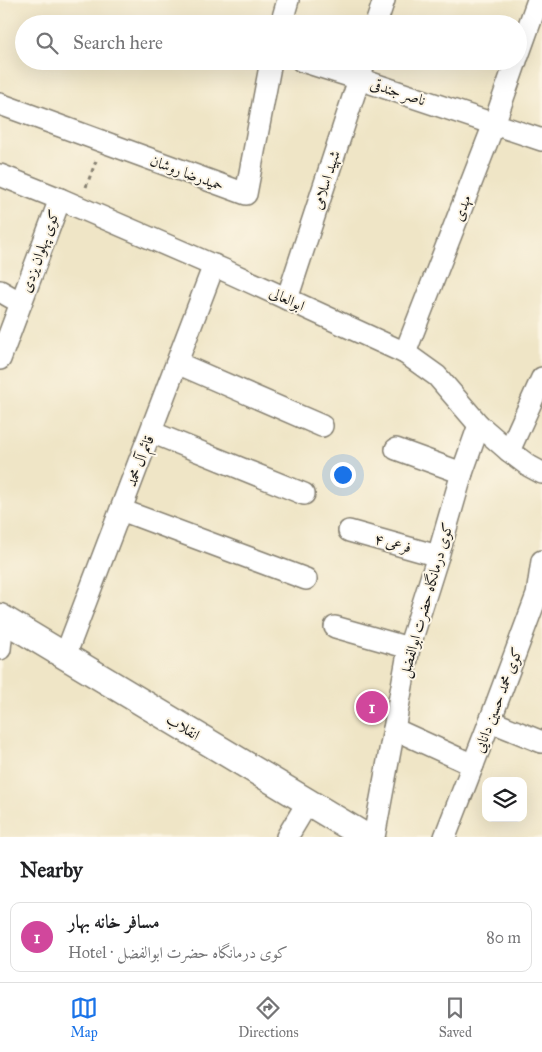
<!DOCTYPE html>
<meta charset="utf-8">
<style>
:root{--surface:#fff;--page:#f2f2f2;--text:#202124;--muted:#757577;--line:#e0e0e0;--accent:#1a73e8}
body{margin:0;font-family:"IM FELL Great Primer",Amiri,serif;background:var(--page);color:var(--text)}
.controls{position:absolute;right:15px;bottom:15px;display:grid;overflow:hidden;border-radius:10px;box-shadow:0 5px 20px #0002}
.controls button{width:45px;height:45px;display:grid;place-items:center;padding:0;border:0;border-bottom:1px solid var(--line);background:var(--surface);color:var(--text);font:25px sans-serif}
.you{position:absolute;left:342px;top:474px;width:18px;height:18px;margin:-12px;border:4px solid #fff;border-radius:50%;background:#1a73e8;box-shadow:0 0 0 8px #1a73e833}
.badge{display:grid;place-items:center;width:32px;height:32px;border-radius:50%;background:var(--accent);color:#fff;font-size:16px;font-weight:700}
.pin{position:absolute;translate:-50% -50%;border:2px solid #fff;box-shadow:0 1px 5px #0006}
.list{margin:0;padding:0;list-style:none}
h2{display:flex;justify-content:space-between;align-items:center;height:65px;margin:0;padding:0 20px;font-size:21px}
h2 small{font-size:16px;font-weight:400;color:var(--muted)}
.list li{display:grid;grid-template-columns:32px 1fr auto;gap:15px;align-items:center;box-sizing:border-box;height:70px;margin:0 10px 10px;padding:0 10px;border:1px solid var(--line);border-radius:10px}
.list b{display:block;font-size:19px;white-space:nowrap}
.list p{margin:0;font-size:16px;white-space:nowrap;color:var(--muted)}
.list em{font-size:16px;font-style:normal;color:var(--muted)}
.icon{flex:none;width:28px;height:28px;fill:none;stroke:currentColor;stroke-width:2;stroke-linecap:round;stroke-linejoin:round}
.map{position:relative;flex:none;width:542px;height:837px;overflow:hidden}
.search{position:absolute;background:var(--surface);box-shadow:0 5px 20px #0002;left:15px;right:15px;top:15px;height:55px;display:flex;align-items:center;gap:12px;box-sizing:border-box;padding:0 18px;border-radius:28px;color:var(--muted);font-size:19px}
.sheet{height:145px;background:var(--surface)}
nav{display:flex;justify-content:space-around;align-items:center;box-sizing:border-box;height:70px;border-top:1px solid var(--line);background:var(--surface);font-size:14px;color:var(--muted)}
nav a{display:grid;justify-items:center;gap:2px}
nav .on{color:var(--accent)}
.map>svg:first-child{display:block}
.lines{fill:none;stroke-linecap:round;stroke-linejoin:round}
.minor-casing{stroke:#868071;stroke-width:24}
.major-casing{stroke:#868071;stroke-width:29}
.path{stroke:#868071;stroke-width:3;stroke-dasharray:4 4;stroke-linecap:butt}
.minor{stroke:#fff;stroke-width:21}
.major{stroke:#fff;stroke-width:26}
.labels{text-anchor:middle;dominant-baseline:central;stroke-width:4;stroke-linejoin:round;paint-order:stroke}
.street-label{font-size:15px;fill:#1c1c1c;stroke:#fcf5e5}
</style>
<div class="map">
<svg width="542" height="837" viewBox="0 0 542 837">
<rect width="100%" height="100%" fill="#fcf5e5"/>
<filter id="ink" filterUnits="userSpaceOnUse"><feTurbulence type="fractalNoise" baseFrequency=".02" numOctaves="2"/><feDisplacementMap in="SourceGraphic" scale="10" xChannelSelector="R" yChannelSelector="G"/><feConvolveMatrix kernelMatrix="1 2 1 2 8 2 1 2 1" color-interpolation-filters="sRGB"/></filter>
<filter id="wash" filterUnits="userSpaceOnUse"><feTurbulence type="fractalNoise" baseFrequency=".0096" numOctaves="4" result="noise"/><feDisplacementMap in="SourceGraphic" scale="20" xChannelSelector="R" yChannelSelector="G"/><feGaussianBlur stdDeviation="1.12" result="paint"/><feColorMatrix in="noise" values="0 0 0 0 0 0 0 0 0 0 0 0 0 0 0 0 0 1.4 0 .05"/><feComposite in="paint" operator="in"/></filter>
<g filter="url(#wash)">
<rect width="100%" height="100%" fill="#efe5c6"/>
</g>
<g filter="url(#ink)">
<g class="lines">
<g class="minor-casing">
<g id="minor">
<path d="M 281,24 L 288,0"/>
<path d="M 376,24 L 384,0"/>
<path d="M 518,56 L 538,0"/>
<path d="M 302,61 L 359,79 L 542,140"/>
<path d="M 0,104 L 246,194 L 271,61"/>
<path d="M 0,175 L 60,199 L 224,270 L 405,353 L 437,376 L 479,425 L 509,451 L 529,466 L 542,473"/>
<path d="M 0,291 L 21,303"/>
<path d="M 287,299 L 365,61"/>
<path d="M 405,353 L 494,124 L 516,61"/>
<path d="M 0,359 L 60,199"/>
<path d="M 177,363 L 322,426"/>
<path d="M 151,432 L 304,494"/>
<path d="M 396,449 L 462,473"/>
<path d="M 509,451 L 542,378"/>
<path d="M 121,510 L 306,579"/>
<path d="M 349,531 L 438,556"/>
<path d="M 335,627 L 409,648"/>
<path d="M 0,649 L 3,619"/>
<path d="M 65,656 L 214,265"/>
<path d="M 490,721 L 542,742"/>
<path d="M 394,729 L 473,765"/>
<path d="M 287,837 L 308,802"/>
<path d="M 374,837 L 409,648 L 438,556 L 462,473 L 479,425"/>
<path d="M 445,837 L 490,721 L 537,595 L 542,561"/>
</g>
</g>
<g class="major-casing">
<path id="major" d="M 0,617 L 366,837"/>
</g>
<path class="path" d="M 86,187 L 96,161"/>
<use href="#minor" class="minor"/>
<use href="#major" class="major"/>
</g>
</g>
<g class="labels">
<g class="street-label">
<text transform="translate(398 92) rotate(18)">ناصر جندقی</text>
<text transform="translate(187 173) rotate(20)">حمیدرضا روشان</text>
<text transform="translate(326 180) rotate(-72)">شهید اسلامی</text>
<text transform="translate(462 208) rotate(-69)">مهدی</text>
<text transform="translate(40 251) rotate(-70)">کوی پهلوان یزدی</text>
<text transform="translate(287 299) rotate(25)">ابوالعالی</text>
<text transform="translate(140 461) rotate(-69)">قائم آل محمد</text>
<text transform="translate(393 543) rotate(15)">فرعی ۴</text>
<text transform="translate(426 600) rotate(-74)">کوی درمانگاه حضرت ابوالفضل</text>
<text transform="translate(498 700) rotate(-69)">کوی محمد حسین دانایی</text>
<text transform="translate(183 727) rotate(31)">انقلاب</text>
</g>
</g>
</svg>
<div class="controls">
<button><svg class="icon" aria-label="layers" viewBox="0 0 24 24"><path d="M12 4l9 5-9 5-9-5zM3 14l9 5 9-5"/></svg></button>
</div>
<div class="you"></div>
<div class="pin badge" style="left:372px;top:707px;background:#d1479c">1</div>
<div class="search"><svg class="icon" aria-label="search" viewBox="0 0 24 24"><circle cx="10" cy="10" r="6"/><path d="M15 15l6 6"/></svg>Search here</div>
</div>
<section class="sheet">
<h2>Nearby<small></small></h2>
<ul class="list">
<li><span class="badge" style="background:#d1479c">1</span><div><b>مسافر خانه بهار</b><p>Hotel · کوی درمانگاه حضرت ابوالفضل</p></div><em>80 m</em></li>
</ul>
</section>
<nav>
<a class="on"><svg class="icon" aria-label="map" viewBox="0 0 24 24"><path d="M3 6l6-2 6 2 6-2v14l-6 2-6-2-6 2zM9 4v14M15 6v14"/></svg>Map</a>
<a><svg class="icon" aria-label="directions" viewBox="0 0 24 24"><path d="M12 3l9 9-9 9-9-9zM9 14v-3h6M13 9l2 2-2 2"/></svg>Directions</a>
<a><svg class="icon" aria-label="saved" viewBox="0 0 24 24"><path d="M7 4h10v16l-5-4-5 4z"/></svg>Saved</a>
</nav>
